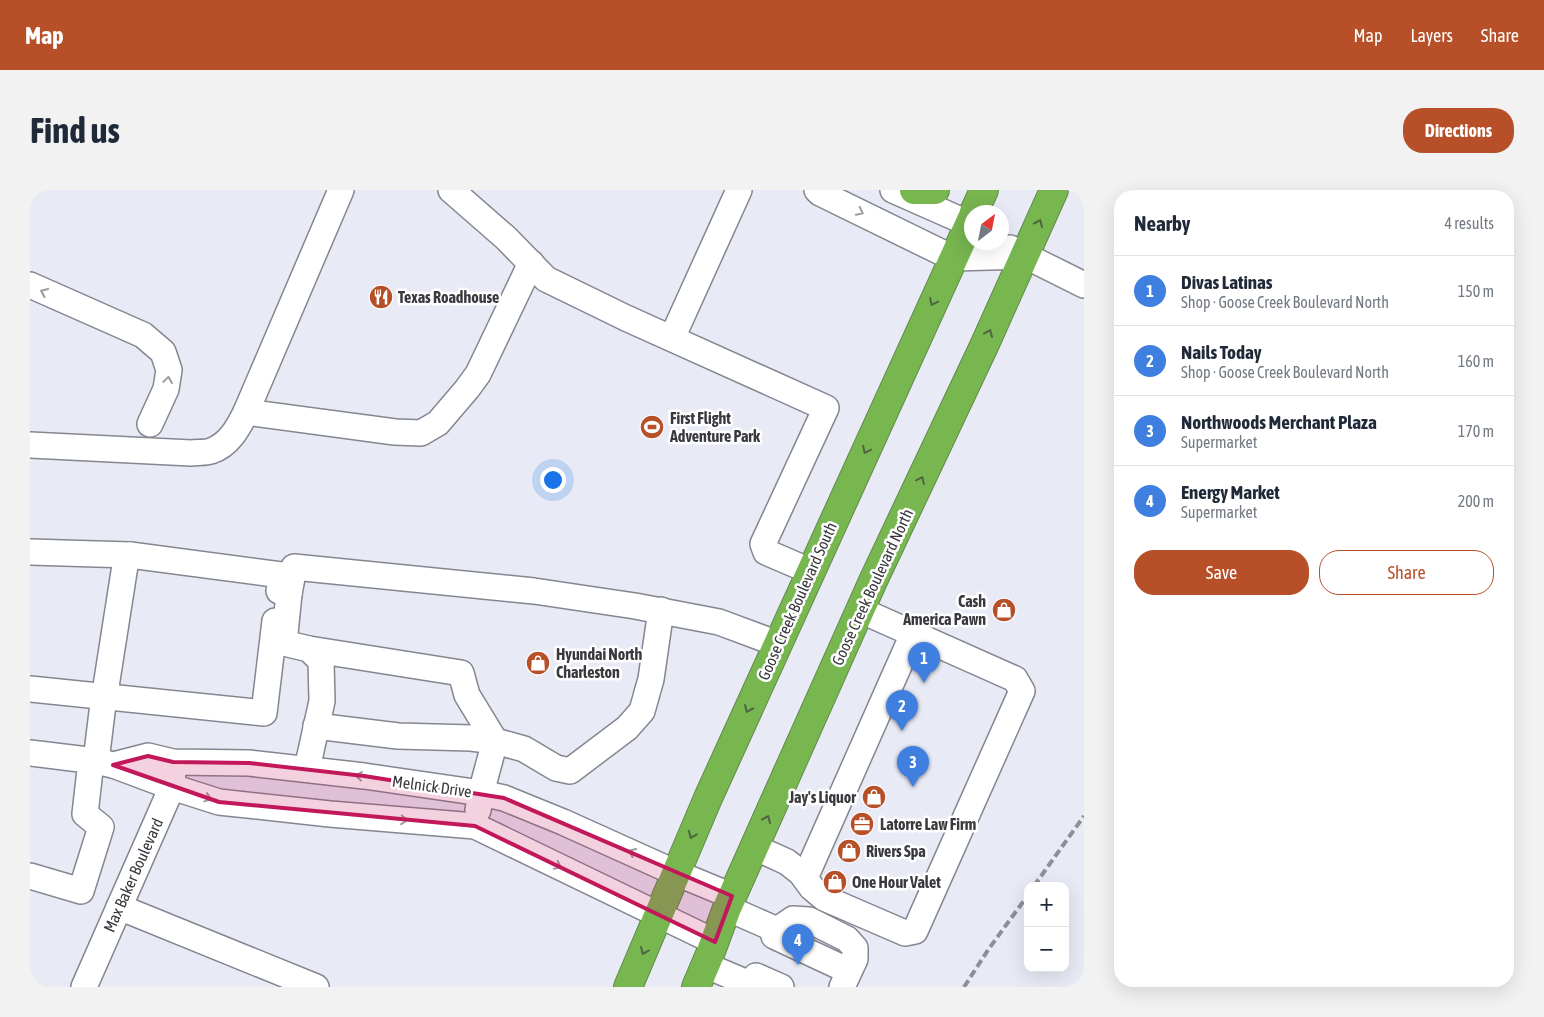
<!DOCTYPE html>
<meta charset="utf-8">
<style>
:root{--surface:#fff;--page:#f2f2f3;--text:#1f2937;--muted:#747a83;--line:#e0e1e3;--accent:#b75028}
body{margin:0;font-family:"Asap Condensed",sans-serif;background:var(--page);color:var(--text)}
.controls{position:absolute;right:15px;bottom:15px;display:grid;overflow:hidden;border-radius:10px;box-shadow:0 5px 20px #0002}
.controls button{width:45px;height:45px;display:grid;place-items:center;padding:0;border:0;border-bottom:1px solid var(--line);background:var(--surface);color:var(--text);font:25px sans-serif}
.compass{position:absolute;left:934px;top:15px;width:45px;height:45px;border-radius:50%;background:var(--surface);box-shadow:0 5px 20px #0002;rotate:32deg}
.you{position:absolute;left:522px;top:289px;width:18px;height:18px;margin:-12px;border:4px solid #fff;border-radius:50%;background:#1a73e8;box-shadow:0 0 0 8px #1a73e833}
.badge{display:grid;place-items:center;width:32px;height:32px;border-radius:50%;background:var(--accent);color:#fff;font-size:16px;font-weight:700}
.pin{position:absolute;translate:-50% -41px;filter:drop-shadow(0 1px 2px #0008)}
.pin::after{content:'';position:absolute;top:26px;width:18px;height:15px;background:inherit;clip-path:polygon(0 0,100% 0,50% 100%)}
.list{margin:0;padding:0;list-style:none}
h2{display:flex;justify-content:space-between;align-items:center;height:65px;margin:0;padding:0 20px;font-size:21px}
h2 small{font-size:16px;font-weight:400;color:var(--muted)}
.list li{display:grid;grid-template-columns:32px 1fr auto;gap:15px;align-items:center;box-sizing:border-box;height:70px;padding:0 20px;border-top:1px solid var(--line)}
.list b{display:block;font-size:19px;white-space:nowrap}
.list p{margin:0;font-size:16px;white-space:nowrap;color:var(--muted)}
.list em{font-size:16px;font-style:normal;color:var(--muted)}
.actions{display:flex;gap:10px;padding:15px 20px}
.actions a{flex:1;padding:11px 0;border:1px solid var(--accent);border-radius:20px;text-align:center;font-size:18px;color:var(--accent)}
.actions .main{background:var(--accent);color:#fff}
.map{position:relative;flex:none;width:1054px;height:797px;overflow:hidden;border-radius:20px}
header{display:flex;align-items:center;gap:30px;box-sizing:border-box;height:70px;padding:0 25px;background:var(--accent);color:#fff}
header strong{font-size:24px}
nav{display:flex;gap:28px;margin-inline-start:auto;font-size:18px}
.intro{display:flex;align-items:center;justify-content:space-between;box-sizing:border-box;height:120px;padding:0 30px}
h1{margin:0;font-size:35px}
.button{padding:12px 22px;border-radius:20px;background:var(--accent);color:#fff;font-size:18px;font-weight:700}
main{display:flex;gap:30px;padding:0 30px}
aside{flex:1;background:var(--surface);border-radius:20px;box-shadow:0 5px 20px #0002}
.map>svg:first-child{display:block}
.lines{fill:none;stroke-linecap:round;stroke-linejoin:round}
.minor-casing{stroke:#848690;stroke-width:28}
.highway-casing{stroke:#628a4a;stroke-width:30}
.minor{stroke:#fff;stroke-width:25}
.highway{stroke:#78b650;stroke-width:28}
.rail{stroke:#8d8e96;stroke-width:4;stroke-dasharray:8 4;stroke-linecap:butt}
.oneway{stroke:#9c9c9e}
.oneway2{stroke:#4f6544}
.marked{fill:#c2185b;fill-opacity:0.2;stroke:#c2185b;stroke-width:4;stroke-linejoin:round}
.labels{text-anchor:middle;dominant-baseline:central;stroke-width:5;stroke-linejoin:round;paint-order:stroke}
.poi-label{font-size:16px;font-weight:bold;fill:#39393e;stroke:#fff;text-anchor:start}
.street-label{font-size:16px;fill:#39393e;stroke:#fff}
</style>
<header>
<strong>Map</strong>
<nav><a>Map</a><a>Layers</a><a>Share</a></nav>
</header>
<div class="intro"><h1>Find us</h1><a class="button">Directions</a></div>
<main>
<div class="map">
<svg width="1054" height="797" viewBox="0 0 1054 797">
<rect width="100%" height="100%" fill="#e8eaf6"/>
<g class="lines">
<g class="minor-casing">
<g id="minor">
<path d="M 421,0 L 476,48 L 516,89 L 596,128 L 796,218 L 733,354 L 736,362 L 780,381"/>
<path d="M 787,0 L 790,3 L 923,68 L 994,66"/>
<path d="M 863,0 L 942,35"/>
<path d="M 980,58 L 1054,95"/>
<path d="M 0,95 L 113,145 L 133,162 L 139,180 L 136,199 L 120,234"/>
<path d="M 642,148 L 709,0"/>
<path d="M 216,222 L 365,242 L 391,243 L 408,233 L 437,199 L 448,184 L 501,73"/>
<path d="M 0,255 L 161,263 C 167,262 175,263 181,261 C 199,255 208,238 216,222 L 311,0"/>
<path d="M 0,362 L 100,365"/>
<path d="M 279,459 L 431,483 L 437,505 L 465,551 L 494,559 L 526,578 L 540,581 L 597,538 L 612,521 L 621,489 L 631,420"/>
<path d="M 0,499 L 234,523 L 245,431"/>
<path d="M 286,536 L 368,546 L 441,548 L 465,551 L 451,603 L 448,620"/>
<path d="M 0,563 L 66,571 L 83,575 L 142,597 L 189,612 L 300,624 L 445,636 L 685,752"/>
<path d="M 66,571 L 72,522 L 96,369 L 100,365 L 251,385 L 249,401 L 259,404"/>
<path d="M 83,575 L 118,566 L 143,572 L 219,573 L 334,586 L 451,603 L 474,608 L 533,632 L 646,683 L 702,706"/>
<path d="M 277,579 L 292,511 L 291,471 L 279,459 L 254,453 L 259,404 L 264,377 L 504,401 L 605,416 L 689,432 L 748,454"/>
<path d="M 724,657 L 757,672 L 771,683 L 782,698 L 794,708 L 875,743 L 885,741 L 992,501 L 985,489 L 830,420"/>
<path d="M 0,686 L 51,701 L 71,637 L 55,624 L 61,571"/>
<path d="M 775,688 L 883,444"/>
<path d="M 89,717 L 286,797"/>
<path d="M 697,718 L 747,740"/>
<path d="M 675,775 L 722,795"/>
<path d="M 54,797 L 142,597 L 143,579"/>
<path d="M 723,797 L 722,795 L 726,786 L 751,797"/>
<path d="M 812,797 L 825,769 L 825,758 L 817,749 L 779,730 L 763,729 L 747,740 L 744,746 L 819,781"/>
</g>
</g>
<g class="highway-casing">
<g id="highway">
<path d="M 884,0 L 905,0"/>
<path d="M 944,22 L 954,0"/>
<path d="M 598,797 L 678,608 L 942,28"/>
<path d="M 666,797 L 680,764 L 697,718 L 843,391 L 954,156 L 1024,0"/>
</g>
</g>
<use href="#minor" class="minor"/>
<use href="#highway" class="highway"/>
<g class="rail">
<path d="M 1004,696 L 1054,626"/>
<path d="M 934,797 L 958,760 L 998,705"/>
</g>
</g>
<defs><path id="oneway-chevron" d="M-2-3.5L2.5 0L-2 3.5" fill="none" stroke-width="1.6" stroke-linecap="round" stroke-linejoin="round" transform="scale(1.25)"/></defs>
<g class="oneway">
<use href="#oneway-chevron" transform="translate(830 22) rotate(26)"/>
<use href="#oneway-chevron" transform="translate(14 102) rotate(-156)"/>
<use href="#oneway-chevron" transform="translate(138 190) rotate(-82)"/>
<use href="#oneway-chevron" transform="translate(329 586) rotate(-173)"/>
<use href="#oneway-chevron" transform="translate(178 608) rotate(18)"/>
<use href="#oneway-chevron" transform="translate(374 630) rotate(5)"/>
<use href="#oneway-chevron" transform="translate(602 662) rotate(-156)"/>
<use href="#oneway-chevron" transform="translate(528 676) rotate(26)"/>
</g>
<g class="oneway2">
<use href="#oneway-chevron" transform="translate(1009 33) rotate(-66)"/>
<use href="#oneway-chevron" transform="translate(903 112) rotate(115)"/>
<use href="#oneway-chevron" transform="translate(959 143) rotate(-66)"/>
<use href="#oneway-chevron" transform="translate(836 260) rotate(115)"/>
<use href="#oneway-chevron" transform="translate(891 290) rotate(-65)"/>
<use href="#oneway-chevron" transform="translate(718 519) rotate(114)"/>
<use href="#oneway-chevron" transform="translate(737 629) rotate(-66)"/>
<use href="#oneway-chevron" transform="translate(662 645) rotate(113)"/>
<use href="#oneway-chevron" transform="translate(614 761) rotate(113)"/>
</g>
<path class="marked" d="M 118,566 L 143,572 L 219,573 L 334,586 L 474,608 L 702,706 L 685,752 L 445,636 L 189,612 L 83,575 Z"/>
<defs>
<g id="restaurant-disc" transform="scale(1.25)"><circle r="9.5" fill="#b75028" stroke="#fff"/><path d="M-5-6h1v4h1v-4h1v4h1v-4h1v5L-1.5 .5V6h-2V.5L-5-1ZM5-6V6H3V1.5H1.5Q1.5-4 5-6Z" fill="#fff"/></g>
<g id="stadium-disc" transform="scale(1.25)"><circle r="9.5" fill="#b75028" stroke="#fff"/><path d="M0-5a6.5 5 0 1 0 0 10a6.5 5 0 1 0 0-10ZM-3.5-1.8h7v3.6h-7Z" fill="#fff"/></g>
<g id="shop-disc" transform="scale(1.25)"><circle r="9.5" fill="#b75028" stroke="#fff"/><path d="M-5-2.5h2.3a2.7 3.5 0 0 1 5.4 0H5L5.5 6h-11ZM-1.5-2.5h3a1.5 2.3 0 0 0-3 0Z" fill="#fff"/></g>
<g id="office-disc" transform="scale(1.25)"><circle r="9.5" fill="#b75028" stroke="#fff"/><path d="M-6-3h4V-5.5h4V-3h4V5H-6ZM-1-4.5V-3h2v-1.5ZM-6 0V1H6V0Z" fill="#fff"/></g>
</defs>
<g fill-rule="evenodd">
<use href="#restaurant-disc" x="351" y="107"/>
<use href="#stadium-disc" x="622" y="237"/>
<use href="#shop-disc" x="974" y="420"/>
<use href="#shop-disc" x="508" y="473"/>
<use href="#shop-disc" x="844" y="607"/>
<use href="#office-disc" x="832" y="634"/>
<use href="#shop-disc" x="819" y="661"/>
<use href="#shop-disc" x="805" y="692"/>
</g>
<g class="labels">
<g class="poi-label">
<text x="368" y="107">Texas Roadhouse</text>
<text x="640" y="228">First Flight<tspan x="640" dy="18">Adventure Park</tspan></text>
<text x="956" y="411" text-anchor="end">Cash<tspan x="956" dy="18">America Pawn</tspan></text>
<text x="526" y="464">Hyundai North<tspan x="526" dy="18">Charleston</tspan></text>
<text x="826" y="607" text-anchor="end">Jay's Liquor</text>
<text x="850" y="634">Latorre Law Firm</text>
<text x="836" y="661">Rivers Spa</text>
<text x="822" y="692">One Hour Valet</text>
</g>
<g class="street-label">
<text transform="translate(842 397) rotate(-65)">Goose Creek Boulevard North</text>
<text transform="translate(767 411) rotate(-66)">Goose Creek Boulevard South</text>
<text transform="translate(402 596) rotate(8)">Melnick Drive</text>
<text transform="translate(103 685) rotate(-66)">Max Baker Boulevard</text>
</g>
</g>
</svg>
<div class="controls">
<button>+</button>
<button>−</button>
</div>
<svg class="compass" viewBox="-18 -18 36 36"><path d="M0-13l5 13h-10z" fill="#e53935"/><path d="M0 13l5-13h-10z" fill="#747a83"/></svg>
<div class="you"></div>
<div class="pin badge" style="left:894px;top:493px;background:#3f7fe0">1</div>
<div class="pin badge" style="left:872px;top:541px;background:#3f7fe0">2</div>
<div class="pin badge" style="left:883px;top:597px;background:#3f7fe0">3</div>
<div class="pin badge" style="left:768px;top:775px;background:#3f7fe0">4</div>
</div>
<aside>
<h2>Nearby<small>4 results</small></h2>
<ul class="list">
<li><span class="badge" style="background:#3f7fe0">1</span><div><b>Divas Latinas</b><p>Shop · Goose Creek Boulevard North</p></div><em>150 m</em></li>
<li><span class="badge" style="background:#3f7fe0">2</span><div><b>Nails Today</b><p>Shop · Goose Creek Boulevard North</p></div><em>160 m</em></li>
<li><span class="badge" style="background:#3f7fe0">3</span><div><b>Northwoods Merchant Plaza</b><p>Supermarket</p></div><em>170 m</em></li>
<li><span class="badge" style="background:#3f7fe0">4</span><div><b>Energy Market</b><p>Supermarket</p></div><em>200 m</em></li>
</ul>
<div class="actions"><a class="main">Save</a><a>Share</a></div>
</aside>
</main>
